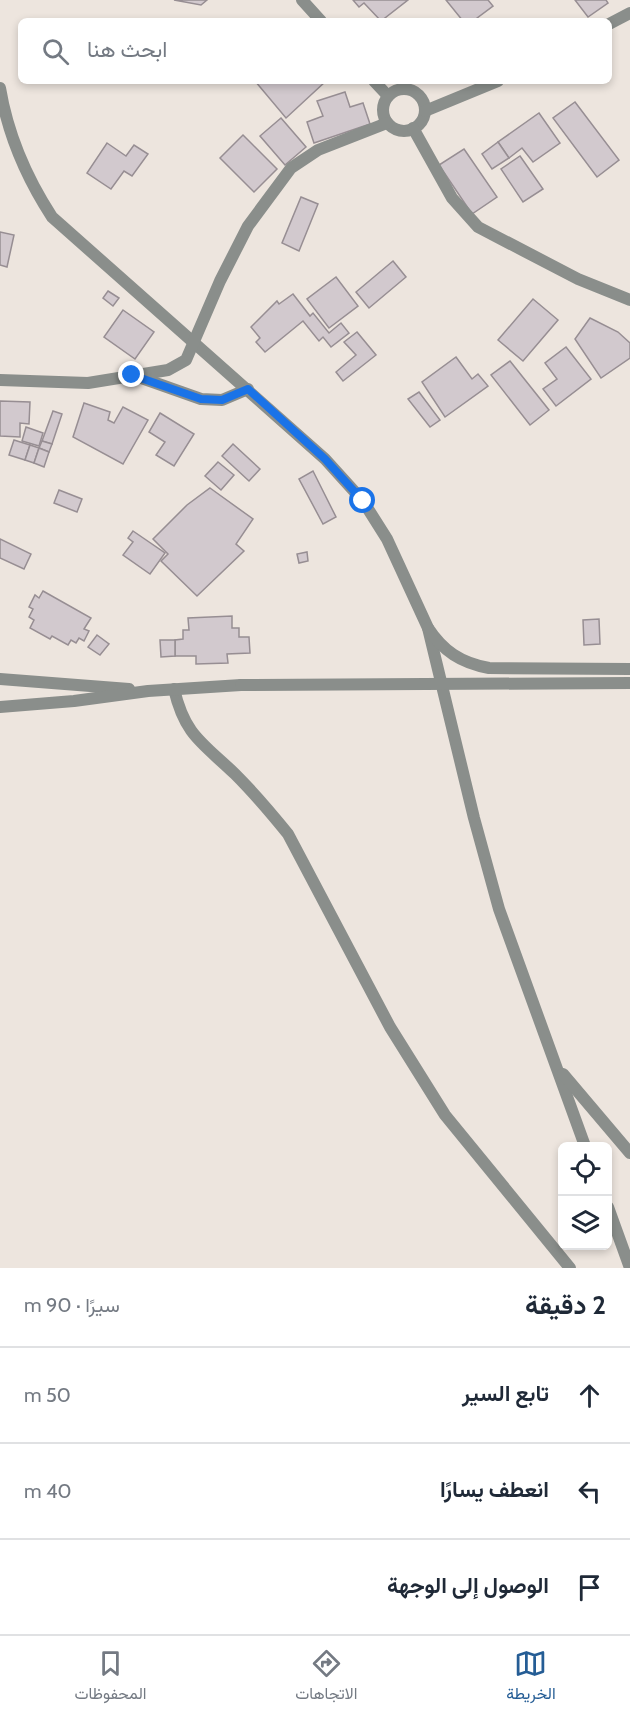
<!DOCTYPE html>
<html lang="ar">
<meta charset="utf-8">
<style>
:root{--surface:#fff;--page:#f2f2f3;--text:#1f2937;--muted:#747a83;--line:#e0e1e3;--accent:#255d95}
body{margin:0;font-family:Cabin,Vazirmatn,sans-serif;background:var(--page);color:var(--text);direction:rtl}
.controls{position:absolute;right:18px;bottom:18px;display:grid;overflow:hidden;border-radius:9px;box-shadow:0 3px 9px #0003}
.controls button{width:54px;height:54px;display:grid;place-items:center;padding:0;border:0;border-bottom:2px solid var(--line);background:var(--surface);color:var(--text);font:30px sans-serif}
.stop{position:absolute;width:18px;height:18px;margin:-14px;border:4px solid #1a73e8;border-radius:50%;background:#fff}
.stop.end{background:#1a73e8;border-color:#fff;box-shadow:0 2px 6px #0008}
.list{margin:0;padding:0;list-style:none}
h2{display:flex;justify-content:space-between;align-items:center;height:78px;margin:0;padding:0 24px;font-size:26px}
h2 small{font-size:20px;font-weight:400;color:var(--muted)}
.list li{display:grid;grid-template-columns:39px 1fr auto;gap:18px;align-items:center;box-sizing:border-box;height:96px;padding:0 24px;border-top:2px solid var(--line)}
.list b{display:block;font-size:22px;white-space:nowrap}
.list em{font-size:20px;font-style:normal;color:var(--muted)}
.icon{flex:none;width:33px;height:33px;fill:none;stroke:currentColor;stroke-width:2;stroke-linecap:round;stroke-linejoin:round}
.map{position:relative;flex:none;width:630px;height:1268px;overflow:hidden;direction:ltr}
.search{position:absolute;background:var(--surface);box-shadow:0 3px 9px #0003;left:18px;right:18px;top:18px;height:66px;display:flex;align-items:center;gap:15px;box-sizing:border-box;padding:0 21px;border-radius:9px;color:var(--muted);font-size:22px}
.sheet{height:366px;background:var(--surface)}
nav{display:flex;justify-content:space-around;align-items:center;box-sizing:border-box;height:84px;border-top:2px solid var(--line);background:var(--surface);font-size:16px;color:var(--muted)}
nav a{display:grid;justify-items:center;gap:3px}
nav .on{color:var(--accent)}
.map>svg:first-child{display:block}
.building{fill:#d2c9ce;stroke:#978e93;stroke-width:1.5}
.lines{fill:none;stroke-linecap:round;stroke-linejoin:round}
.minor{stroke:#8a8e8b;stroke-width:12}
.tertiary{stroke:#8a8e8b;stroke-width:12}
.tertiary-bridge{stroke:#8a8e8b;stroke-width:12}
.route{stroke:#1a73e8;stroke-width:8}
</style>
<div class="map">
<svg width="630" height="1268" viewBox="0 0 630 1268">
<rect width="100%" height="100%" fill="#ede5de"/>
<g class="building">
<path d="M 174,0 L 207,0 L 201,5 Z"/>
<path d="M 353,0 L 408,0 L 381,21 L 364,3 L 359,7 Z"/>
<path d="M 446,0 L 488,0 L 493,6 L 473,21 L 463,21 Z"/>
<path d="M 575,0 L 606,0 L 608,3 L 588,17 Z"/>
<path d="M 255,81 L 326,81 L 286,118 Z"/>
<path d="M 345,92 L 350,107 L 363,103 L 370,124 L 314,143 L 307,122 L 323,116 L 317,101 Z"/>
<path d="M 575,102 L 619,160 L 597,177 L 553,118 Z"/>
<path d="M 539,113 L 560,143 L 533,162 L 522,148 L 509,158 L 498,142 Z"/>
<path d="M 281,118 L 306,147 L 285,165 L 260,136 Z"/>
<path d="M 243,135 L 277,169 L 254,192 L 220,158 Z"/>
<path d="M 498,142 L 509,158 L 492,169 L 482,154 Z"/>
<path d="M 107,143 L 126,156 L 134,145 L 148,154 L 132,176 L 124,171 L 111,189 L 87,173 Z"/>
<path d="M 464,149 L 497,197 L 472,214 L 439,165 Z"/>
<path d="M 520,156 L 543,189 L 523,202 L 501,169 Z"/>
<path d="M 301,197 L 318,204 L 299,251 L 282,243 Z"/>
<path d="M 0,232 L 14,235 L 7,267 L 0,265 Z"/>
<path d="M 393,261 L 406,277 L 369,308 L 356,292 Z"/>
<path d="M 336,277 L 358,306 L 329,328 L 307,299 Z"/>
<path d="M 108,291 L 119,298 L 113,306 L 103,298 Z"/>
<path d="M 293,294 L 310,316 L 313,313 L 329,333 L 341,323 L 349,333 L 331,347 L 323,337 L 319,341 L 303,321 L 265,352 L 256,342 L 260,338 L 251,327 L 277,301 L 279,304 Z"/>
<path d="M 533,299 L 558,320 L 523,361 L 498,340 Z"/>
<path d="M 123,310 L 154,332 L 135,359 L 104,337 Z"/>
<path d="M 590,318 L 618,332 L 630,343 L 630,358 L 601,378 L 575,339 Z"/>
<path d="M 357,332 L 376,355 L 343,381 L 336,372 L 356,355 L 344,342 Z"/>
<path d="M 566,347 L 591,379 L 556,406 L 543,389 L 557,379 L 545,363 Z"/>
<path d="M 456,357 L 472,379 L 478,374 L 488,386 L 445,417 L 422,382 Z"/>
<path d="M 510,361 L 549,410 L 530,425 L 491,375 Z"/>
<path d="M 419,392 L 440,420 L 430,427 L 408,399 Z"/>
<path d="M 0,401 L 30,402 L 29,424 L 20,423 L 20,437 L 0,436 Z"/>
<path d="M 84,403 L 110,412 L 108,420 L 114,423 L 123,407 L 148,420 L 123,464 L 73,437 Z"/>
<path d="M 53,411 L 62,414 L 52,444 L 42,441 Z"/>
<path d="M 160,413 L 194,434 L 174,466 L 156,455 L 165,442 L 149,432 Z"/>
<path d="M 26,427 L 43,433 L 39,446 L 22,441 Z"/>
<path d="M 14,440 L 30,445 L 25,460 L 9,455 Z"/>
<path d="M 42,441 L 52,444 L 49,452 L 39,448 Z"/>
<path d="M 233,444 L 260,469 L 249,481 L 222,456 Z"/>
<path d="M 30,445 L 39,448 L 34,463 L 25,460 Z"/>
<path d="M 39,448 L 49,452 L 44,467 L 34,463 Z"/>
<path d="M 218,462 L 234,475 L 221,490 L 205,476 Z"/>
<path d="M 313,471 L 336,517 L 323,524 L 299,479 Z"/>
<path d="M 210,488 L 253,519 L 236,544 L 244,551 L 197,596 L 161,561 L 168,554 L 153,539 L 187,505 Z"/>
<path d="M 59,490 L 82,499 L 77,512 L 54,503 Z"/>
<path d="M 133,531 L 165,553 L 150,574 L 123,555 L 133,542 L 128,538 Z"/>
<path d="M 0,539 L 31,554 L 24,569 L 0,558 Z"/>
<path d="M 307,552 L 308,561 L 299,563 L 297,554 Z"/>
<path d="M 43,591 L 91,618 L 84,629 L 89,631 L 84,641 L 79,638 L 76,643 L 71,640 L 68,645 L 52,636 L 50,639 L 30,628 L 34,620 L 29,617 L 33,609 L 29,607 L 35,595 L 39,598 Z"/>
<path d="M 232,616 L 232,628 L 239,628 L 239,637 L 249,637 L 250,653 L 227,654 L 228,663 L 196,664 L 196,656 L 175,656 L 175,640 L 183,639 L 183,630 L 189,630 L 188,618 Z"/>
<path d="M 599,619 L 600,644 L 584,645 L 583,620 Z"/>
<path d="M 97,635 L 109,644 L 100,655 L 88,647 Z"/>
<path d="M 160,640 L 175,640 L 175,656 L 161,657 Z"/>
</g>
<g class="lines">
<g class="minor">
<path d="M 302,0 L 321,21"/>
<path d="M 609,24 L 630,13"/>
<path d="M 374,81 L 388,96"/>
<path d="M 0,88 C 8,136 26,177 52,217 L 325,459 L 363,501 L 387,539 L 428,628 L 474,818 L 499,909 L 585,1146"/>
<circle cx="404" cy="110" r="21"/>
<path d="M 425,111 L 498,81"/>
<path d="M 413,128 L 452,198 L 478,227 L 578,279 L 630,300"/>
<path d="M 133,375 L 201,399 L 222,400 L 248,389"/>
<path d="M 0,380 L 88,383 L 168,370 L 186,360 L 220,281 L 248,226 L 291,168 L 318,150 L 387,123"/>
<path d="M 174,689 C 185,736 203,743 235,774 C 254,793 271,813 288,834 L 390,1027 L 445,1115 L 570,1268"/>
<path d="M 563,1074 L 630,1153"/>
<path d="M 608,1207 L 630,1268"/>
</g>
<g class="tertiary">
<path d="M 428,628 C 443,651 461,663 489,668 L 630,669"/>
<path d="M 0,679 L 129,689"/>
<path d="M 0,707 L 74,701 L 148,691 L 241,685"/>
</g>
<path class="tertiary-bridge" d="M 241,685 L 630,683"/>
</g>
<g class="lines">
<path class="route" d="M 132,375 L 201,399 L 222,400 L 248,389 L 325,459 L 363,501"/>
</g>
</svg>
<div class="controls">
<button><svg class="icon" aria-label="locate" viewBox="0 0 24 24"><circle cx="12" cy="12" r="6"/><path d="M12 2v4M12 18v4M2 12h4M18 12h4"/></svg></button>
<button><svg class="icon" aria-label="layers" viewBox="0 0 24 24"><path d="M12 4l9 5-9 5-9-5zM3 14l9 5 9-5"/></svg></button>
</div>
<div class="stop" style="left:363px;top:501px"></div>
<div class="stop end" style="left:132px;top:375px"></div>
<div class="search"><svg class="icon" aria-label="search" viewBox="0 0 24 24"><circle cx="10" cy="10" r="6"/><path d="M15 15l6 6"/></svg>ابحث هنا</div>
</div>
<section class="sheet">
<h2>2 دقيقة<small>سيرًا · 90 m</small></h2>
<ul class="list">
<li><svg class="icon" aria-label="ahead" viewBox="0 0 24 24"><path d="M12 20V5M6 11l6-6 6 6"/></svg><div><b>تابع السير</b></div><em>50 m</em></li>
<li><svg class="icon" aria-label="left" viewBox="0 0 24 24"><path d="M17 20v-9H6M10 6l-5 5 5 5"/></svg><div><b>انعطف يسارًا</b></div><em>40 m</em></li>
<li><svg class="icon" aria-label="arrive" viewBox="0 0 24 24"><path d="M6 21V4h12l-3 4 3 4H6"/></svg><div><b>الوصول إلى الوجهة</b></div></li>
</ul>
</section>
<nav>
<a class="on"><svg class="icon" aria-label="map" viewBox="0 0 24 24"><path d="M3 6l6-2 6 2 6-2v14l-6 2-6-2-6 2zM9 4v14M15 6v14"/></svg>الخريطة</a>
<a><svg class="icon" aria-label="directions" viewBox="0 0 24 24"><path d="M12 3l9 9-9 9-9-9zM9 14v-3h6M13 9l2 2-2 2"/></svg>الاتجاهات</a>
<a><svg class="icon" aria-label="saved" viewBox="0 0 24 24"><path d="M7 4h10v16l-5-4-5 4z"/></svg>المحفوظات</a>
</nav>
